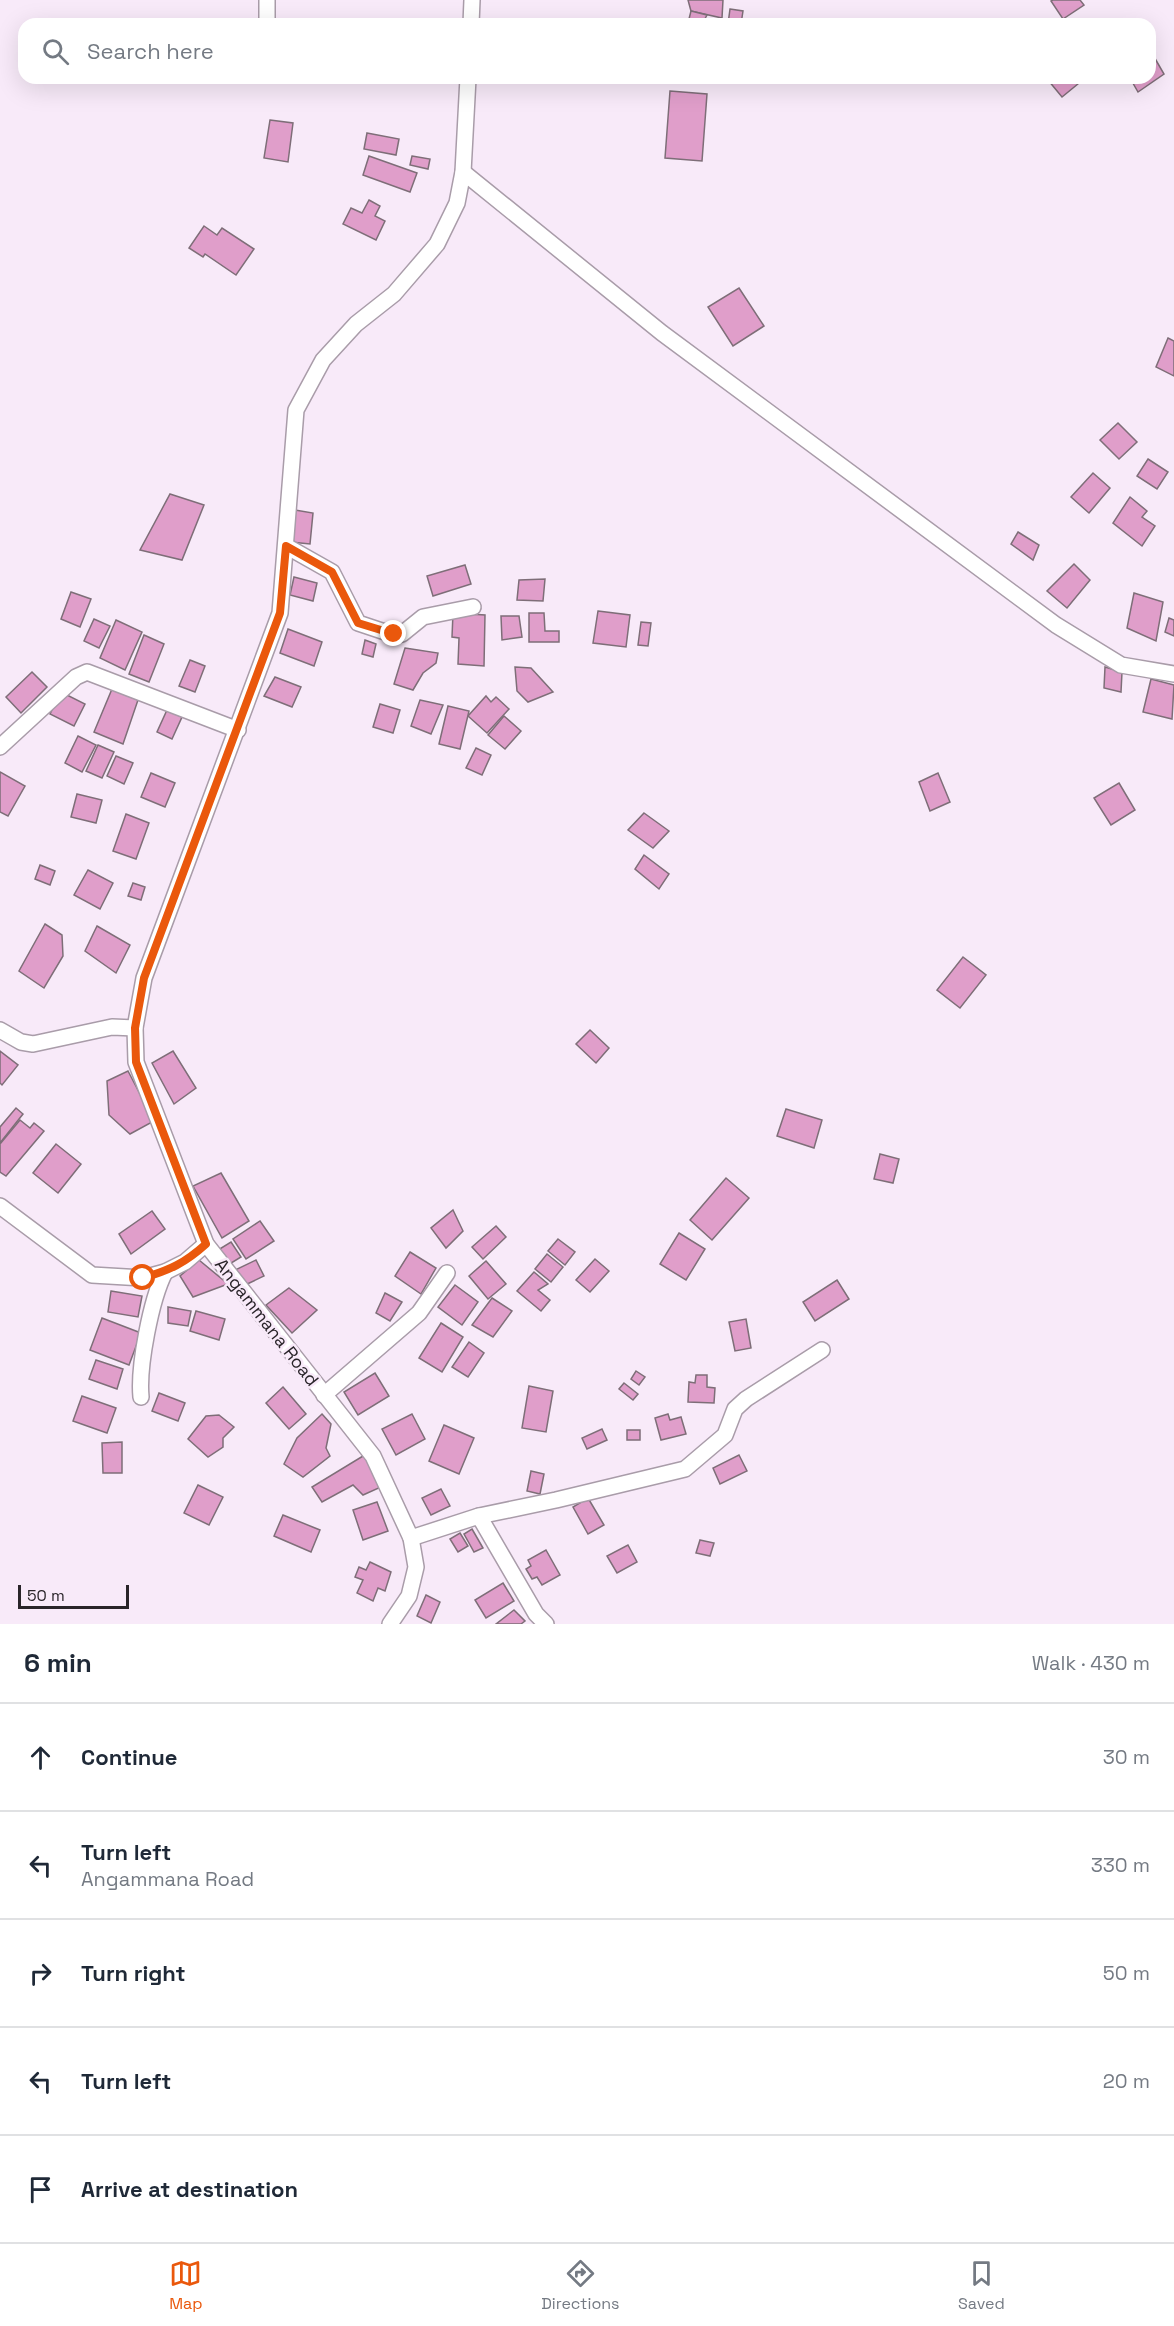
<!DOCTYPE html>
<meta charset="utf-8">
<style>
:root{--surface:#fff;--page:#f2f2f3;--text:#1f2937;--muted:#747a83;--line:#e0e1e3;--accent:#ea580c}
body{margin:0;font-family:"Space Grotesk",sans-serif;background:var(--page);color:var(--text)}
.scale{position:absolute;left:18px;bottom:15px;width:111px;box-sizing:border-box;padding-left:6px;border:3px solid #292429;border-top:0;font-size:16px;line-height:21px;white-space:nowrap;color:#292429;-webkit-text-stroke:4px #f8eaf9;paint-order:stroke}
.stop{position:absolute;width:18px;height:18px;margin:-14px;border:4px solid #ea580c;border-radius:50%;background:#fff}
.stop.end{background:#ea580c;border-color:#fff;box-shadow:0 2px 6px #0008}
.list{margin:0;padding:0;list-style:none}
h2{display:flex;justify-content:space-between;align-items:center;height:78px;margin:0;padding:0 24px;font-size:26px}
h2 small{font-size:20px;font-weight:400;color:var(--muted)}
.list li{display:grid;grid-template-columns:39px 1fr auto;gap:18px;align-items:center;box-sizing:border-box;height:108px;padding:0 24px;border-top:2px solid var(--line)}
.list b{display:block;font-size:22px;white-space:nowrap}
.list p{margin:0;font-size:20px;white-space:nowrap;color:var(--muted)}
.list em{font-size:20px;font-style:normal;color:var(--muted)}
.icon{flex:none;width:33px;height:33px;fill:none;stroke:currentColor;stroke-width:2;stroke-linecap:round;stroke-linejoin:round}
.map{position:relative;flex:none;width:1174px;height:1624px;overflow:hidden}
.search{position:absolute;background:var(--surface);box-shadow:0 6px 24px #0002;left:18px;right:18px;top:18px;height:66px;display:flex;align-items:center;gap:15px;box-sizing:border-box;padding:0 21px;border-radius:18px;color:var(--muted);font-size:22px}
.sheet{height:618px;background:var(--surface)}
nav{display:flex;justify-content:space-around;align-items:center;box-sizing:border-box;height:84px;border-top:2px solid var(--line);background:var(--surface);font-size:16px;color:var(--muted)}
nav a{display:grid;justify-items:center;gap:3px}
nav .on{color:var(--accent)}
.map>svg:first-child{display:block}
.building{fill:#e09eca;stroke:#7e6e78;stroke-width:1.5}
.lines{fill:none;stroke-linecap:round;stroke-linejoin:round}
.minor-casing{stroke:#a99ca9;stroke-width:18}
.minor{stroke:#fff;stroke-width:15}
.route{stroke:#ea580c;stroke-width:8}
.labels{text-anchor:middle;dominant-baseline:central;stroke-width:5;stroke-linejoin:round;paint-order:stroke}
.street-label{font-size:18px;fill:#292429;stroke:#f8eaf9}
</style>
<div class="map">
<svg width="1174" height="1624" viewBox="0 0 1174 1624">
<rect width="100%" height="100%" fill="#f8eaf9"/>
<g class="building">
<path d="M 688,0 L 723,0 L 722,18 L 691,11 Z"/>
<path d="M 1053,0 L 1080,0 L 1084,5 L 1063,19 L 1051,1 Z"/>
<path d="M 730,9 L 743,11 L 741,24 L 728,24 Z"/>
<path d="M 691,11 L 707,15 L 702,24 L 688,23 Z"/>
<path d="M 1153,55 L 1164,74 L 1138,92 L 1130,78 L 1150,78 L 1150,56 Z"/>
<path d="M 1050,78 L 1084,78 L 1084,79 L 1062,97 L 1048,80 Z"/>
<path d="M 670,91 L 707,94 L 702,161 L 665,158 Z"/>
<path d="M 270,120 L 293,123 L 288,162 L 264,158 Z"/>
<path d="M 367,133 L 399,139 L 396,155 L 364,149 Z"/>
<path d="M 369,156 L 417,173 L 410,192 L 363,175 Z"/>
<path d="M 412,156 L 430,159 L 428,169 L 410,165 Z"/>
<path d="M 369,200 L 380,206 L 375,216 L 385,221 L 376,240 L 343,224 L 351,208 L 362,213 Z"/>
<path d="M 204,226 L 217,235 L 222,228 L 254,249 L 236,275 L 205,254 L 203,257 L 189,248 Z"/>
<path d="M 739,288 L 764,326 L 733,346 L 708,307 Z"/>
<path d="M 1168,338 L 1174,341 L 1174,376 L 1156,367 Z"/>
<path d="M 1118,423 L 1137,442 L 1119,459 L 1100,440 Z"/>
<path d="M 1148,459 L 1168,472 L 1157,489 L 1137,476 Z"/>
<path d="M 1093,473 L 1110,488 L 1089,513 L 1071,497 Z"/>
<path d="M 170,494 L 204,505 L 182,560 L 140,550 Z"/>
<path d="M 1130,497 L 1147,511 L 1142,517 L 1155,526 L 1142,546 L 1113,523 Z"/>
<path d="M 295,510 L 313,513 L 310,544 L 291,542 Z"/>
<path d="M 1018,532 L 1039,545 L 1033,560 L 1011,544 Z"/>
<path d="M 1074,564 L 1090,580 L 1067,608 L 1047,591 Z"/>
<path d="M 465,565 L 471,584 L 433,596 L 427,576 Z"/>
<path d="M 294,577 L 317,583 L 313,601 L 290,595 Z"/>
<path d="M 545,579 L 543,601 L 517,600 L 519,580 Z"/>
<path d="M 71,592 L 91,599 L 80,627 L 61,619 Z"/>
<path d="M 1134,593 L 1163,602 L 1156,641 L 1127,628 Z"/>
<path d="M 598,611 L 630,615 L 626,647 L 593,643 Z"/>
<path d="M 453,613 L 485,615 L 484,666 L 458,664 L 459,638 L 452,637 Z"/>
<path d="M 529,613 L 544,613 L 545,631 L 559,631 L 559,642 L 529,642 Z"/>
<path d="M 501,616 L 519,616 L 522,637 L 502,640 Z"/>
<path d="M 1169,618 L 1174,620 L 1174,636 L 1165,632 Z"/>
<path d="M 94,619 L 110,626 L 99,648 L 84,641 Z"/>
<path d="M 116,620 L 142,632 L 125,670 L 100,658 Z"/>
<path d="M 641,622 L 651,623 L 648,646 L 638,645 Z"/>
<path d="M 288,629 L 322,642 L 314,666 L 280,653 Z"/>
<path d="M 144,635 L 164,644 L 149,682 L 129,674 Z"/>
<path d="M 365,640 L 376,644 L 373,657 L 362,654 Z"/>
<path d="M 405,648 L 438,653 L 436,663 L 423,673 L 413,690 L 394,684 Z"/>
<path d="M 190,660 L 205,666 L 195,692 L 179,686 Z"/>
<path d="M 515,667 L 531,668 L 553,692 L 528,702 L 517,691 Z"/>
<path d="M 1105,667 L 1122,672 L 1121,692 L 1104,688 Z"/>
<path d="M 32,672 L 47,687 L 21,713 L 6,697 Z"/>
<path d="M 275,677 L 301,687 L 292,707 L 264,696 Z"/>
<path d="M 1151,679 L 1174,685 L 1172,719 L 1143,712 Z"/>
<path d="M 112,689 L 138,700 L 123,744 L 94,732 Z"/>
<path d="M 61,692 L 85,704 L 74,726 L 50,714 Z"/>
<path d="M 486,696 L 491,702 L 496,697 L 509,709 L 487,733 L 468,716 Z"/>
<path d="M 420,700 L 443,705 L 431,734 L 411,726 Z"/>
<path d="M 380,704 L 400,710 L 393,733 L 373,727 Z"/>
<path d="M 448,706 L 469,711 L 460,749 L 439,744 Z"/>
<path d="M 167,710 L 182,717 L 172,739 L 157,732 Z"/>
<path d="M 504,716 L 521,731 L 505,749 L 488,735 Z"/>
<path d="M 78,736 L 96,745 L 82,772 L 65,763 Z"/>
<path d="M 98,745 L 114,752 L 102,778 L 86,771 Z"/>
<path d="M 476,748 L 491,755 L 482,775 L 466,768 Z"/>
<path d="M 116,756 L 133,763 L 124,784 L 107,776 Z"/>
<path d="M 0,772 L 25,786 L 8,816 L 0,812 Z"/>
<path d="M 151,773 L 175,783 L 165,807 L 141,797 Z"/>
<path d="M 938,773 L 950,802 L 930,811 L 919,782 Z"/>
<path d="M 1119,783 L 1135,810 L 1111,825 L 1094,798 Z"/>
<path d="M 77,794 L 102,800 L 96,823 L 71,817 Z"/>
<path d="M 644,813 L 669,831 L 653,848 L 628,830 Z"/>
<path d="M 126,814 L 149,823 L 136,859 L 113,851 Z"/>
<path d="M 644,855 L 669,874 L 659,889 L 635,869 Z"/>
<path d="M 40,865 L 55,871 L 50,885 L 35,879 Z"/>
<path d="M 88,870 L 113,883 L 100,909 L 74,895 Z"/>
<path d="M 133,883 L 145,887 L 141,900 L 128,896 Z"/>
<path d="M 45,924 L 62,935 L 63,956 L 44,988 L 19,971 Z"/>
<path d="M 97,926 L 130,945 L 116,973 L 85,951 Z"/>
<path d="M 963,957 L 986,975 L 960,1008 L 937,990 Z"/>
<path d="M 590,1030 L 609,1048 L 596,1063 L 576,1044 Z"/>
<path d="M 0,1051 L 18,1065 L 2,1085 L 0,1083 Z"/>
<path d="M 173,1051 L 196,1088 L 174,1104 L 152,1063 Z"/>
<path d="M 128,1071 L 154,1121 L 130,1134 L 109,1115 L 107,1081 Z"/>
<path d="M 16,1108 L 23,1114 L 0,1143 L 0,1127 Z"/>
<path d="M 786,1109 L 822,1120 L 814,1148 L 777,1136 Z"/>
<path d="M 20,1120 L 30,1128 L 34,1123 L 44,1131 L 6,1176 L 0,1172 L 0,1144 Z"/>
<path d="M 56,1144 L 81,1164 L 58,1193 L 33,1173 Z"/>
<path d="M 880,1154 L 899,1159 L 893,1183 L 874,1179 Z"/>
<path d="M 221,1173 L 249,1221 L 222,1238 L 193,1186 Z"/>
<path d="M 726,1178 L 749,1198 L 712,1240 L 690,1220 Z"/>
<path d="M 453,1210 L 463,1231 L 446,1248 L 431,1228 Z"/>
<path d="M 152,1211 L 165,1229 L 131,1254 L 119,1234 Z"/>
<path d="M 260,1221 L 274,1241 L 246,1259 L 233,1239 Z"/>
<path d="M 496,1226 L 506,1237 L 483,1259 L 472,1247 Z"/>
<path d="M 679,1233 L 705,1249 L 686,1280 L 660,1264 Z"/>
<path d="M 558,1239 L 575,1252 L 565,1265 L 548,1251 Z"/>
<path d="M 231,1242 L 241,1257 L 228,1265 L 218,1250 Z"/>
<path d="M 410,1252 L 436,1268 L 421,1294 L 395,1276 Z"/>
<path d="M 547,1254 L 563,1267 L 551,1282 L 535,1269 Z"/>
<path d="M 595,1259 L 609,1271 L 590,1292 L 576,1280 Z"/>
<path d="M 199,1260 L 228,1284 L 193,1297 L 180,1276 Z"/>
<path d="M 256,1260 L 264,1276 L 241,1287 L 233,1271 Z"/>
<path d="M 486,1261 L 506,1284 L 488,1299 L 469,1276 Z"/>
<path d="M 534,1272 L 548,1284 L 538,1290 L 550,1300 L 541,1311 L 517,1291 Z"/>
<path d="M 837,1280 L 849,1299 L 815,1321 L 803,1302 Z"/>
<path d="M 455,1285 L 478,1302 L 462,1325 L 438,1307 Z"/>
<path d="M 289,1288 L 317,1310 L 292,1333 L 266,1305 Z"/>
<path d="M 111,1291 L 142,1296 L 138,1317 L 108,1312 Z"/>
<path d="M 385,1293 L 402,1302 L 390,1321 L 376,1313 Z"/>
<path d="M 492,1298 L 512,1311 L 493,1337 L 472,1325 Z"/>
<path d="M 168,1307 L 191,1311 L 188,1326 L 168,1323 Z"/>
<path d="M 196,1311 L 225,1319 L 219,1340 L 190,1331 Z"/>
<path d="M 102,1318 L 141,1333 L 129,1365 L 90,1350 Z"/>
<path d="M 746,1319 L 751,1348 L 735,1351 L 729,1322 Z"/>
<path d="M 441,1323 L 463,1337 L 442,1372 L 419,1358 Z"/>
<path d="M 469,1342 L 484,1353 L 468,1377 L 452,1367 Z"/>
<path d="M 96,1360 L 123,1369 L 117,1389 L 89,1379 Z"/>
<path d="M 636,1371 L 645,1377 L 639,1385 L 631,1379 Z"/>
<path d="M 375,1373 L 389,1396 L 358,1415 L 344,1392 Z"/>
<path d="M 696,1375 L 707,1375 L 707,1387 L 715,1388 L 714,1403 L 688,1402 L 689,1382 L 695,1383 Z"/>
<path d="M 624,1383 L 638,1394 L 633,1400 L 619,1389 Z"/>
<path d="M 529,1386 L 553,1391 L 546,1432 L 522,1428 Z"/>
<path d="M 283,1387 L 306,1414 L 289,1429 L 266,1403 Z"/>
<path d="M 159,1393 L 185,1403 L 178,1421 L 152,1411 Z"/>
<path d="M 82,1396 L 116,1408 L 107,1433 L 73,1421 Z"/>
<path d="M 322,1414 L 331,1424 L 326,1448 L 330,1456 L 303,1477 L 284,1464 L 297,1438 Z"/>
<path d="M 412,1414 L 425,1439 L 396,1455 L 382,1429 Z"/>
<path d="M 668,1414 L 670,1420 L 681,1417 L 686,1434 L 661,1440 L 655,1418 Z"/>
<path d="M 219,1415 L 234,1427 L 223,1438 L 223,1447 L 208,1457 L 188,1439 L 206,1416 Z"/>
<path d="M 444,1425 L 474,1438 L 459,1474 L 429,1461 Z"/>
<path d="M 602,1429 L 607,1440 L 587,1449 L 582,1438 Z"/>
<rect x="627" y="1430" width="13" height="10"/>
<path d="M 122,1442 L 122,1473 L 103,1473 L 102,1443 Z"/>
<path d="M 739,1455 L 747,1471 L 720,1484 L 713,1468 Z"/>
<path d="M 363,1456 L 369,1462 L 381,1487 L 363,1495 L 353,1485 L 322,1502 L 312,1487 Z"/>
<path d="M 531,1471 L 544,1474 L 540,1494 L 527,1491 Z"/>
<path d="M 198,1485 L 223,1497 L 209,1525 L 184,1513 Z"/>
<path d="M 441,1489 L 450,1506 L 431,1515 L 422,1498 Z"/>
<path d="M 588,1498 L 604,1525 L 588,1534 L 573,1507 Z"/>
<path d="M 377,1502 L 388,1531 L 363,1540 L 353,1510 Z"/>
<path d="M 283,1515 L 320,1530 L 311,1552 L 274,1536 Z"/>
<path d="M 472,1529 L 483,1548 L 474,1552 L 464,1534 Z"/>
<path d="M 460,1533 L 468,1546 L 458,1552 L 450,1539 Z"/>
<path d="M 700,1540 L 714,1543 L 710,1556 L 696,1553 Z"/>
<path d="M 628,1545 L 637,1562 L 617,1573 L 607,1556 Z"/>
<path d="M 546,1550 L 560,1575 L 542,1585 L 537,1577 L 532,1579 L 526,1569 L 531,1566 L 528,1560 Z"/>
<path d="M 370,1562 L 391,1572 L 385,1591 L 378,1588 L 373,1601 L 357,1593 L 363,1580 L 355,1577 L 359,1567 L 366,1570 Z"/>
<path d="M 503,1583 L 514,1601 L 486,1618 L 475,1600 Z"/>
<path d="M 426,1595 L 440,1602 L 431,1623 L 417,1616 Z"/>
<path d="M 514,1610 L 525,1621 L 521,1624 L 496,1624 Z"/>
</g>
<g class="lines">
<g class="minor-casing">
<g id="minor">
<path d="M 267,0 L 267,24"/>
<path d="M 471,24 L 472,0"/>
<path d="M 463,172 L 662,333 L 1056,625 L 1121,665 L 1174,674"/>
<path d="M 286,546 L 332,572 L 358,623 L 394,635 L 402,634 L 423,617 L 473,607"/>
<path d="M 0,747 L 76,677 L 87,672 L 238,730"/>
<path d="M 0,1030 L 21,1042 L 33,1044 L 112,1027 L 135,1028"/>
<path d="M 0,1206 L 92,1275 L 143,1278 L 165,1272 L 185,1262 L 206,1244"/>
<path d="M 324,1395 L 419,1313 L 447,1273"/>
<path d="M 141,1397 C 138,1367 151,1299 165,1272"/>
<path d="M 479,1516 L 556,1500 L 685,1469 L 725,1435 L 735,1409 L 746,1399 L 822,1350"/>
<path d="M 411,1538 L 479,1516 L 536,1614 L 546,1624"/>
<path d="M 390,1624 L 409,1596 L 416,1567 L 411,1538 L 373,1456 L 206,1244 L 136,1062 L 135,1028 L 144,978 L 280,613 L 296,410 L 323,360 L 356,324 L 394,294 L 437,244 L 457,203 L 463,172 L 468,78"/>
</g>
</g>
<use href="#minor" class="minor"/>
</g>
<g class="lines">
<path class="route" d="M 143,1278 C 170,1270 185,1263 206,1244 L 136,1062 L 135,1028 L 144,978 L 280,613 L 286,546 L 332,572 L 358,623 L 394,634"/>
</g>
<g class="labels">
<g class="street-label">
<text transform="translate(267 1322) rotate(52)">Angammana Road</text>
</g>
</g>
</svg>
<div class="scale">50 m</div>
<div class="stop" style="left:143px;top:1278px"></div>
<div class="stop end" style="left:394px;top:634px"></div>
<div class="search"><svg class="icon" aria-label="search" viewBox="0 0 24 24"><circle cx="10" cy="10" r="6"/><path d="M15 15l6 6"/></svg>Search here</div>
</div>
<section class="sheet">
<h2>6 min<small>Walk · 430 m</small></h2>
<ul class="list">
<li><svg class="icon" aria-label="ahead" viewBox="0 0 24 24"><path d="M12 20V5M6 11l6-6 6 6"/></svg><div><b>Continue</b></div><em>30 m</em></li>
<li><svg class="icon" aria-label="left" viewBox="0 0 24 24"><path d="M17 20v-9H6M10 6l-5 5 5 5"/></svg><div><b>Turn left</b><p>Angammana Road</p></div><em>330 m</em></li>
<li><svg class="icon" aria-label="right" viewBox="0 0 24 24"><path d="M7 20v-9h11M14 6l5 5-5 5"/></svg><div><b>Turn right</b></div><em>50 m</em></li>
<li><svg class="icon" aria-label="left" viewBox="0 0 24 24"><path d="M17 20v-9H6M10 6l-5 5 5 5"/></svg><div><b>Turn left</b></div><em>20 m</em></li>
<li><svg class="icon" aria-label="arrive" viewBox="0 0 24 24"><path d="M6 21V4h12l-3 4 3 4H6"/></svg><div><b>Arrive at destination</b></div></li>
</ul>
</section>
<nav>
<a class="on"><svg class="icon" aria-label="map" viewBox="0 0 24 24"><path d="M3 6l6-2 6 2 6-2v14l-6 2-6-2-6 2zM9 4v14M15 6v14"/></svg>Map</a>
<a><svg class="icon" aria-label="directions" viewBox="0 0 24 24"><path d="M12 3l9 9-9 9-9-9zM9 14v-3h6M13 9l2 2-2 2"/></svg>Directions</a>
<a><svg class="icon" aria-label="saved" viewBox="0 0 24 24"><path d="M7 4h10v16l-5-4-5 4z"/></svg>Saved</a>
</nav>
